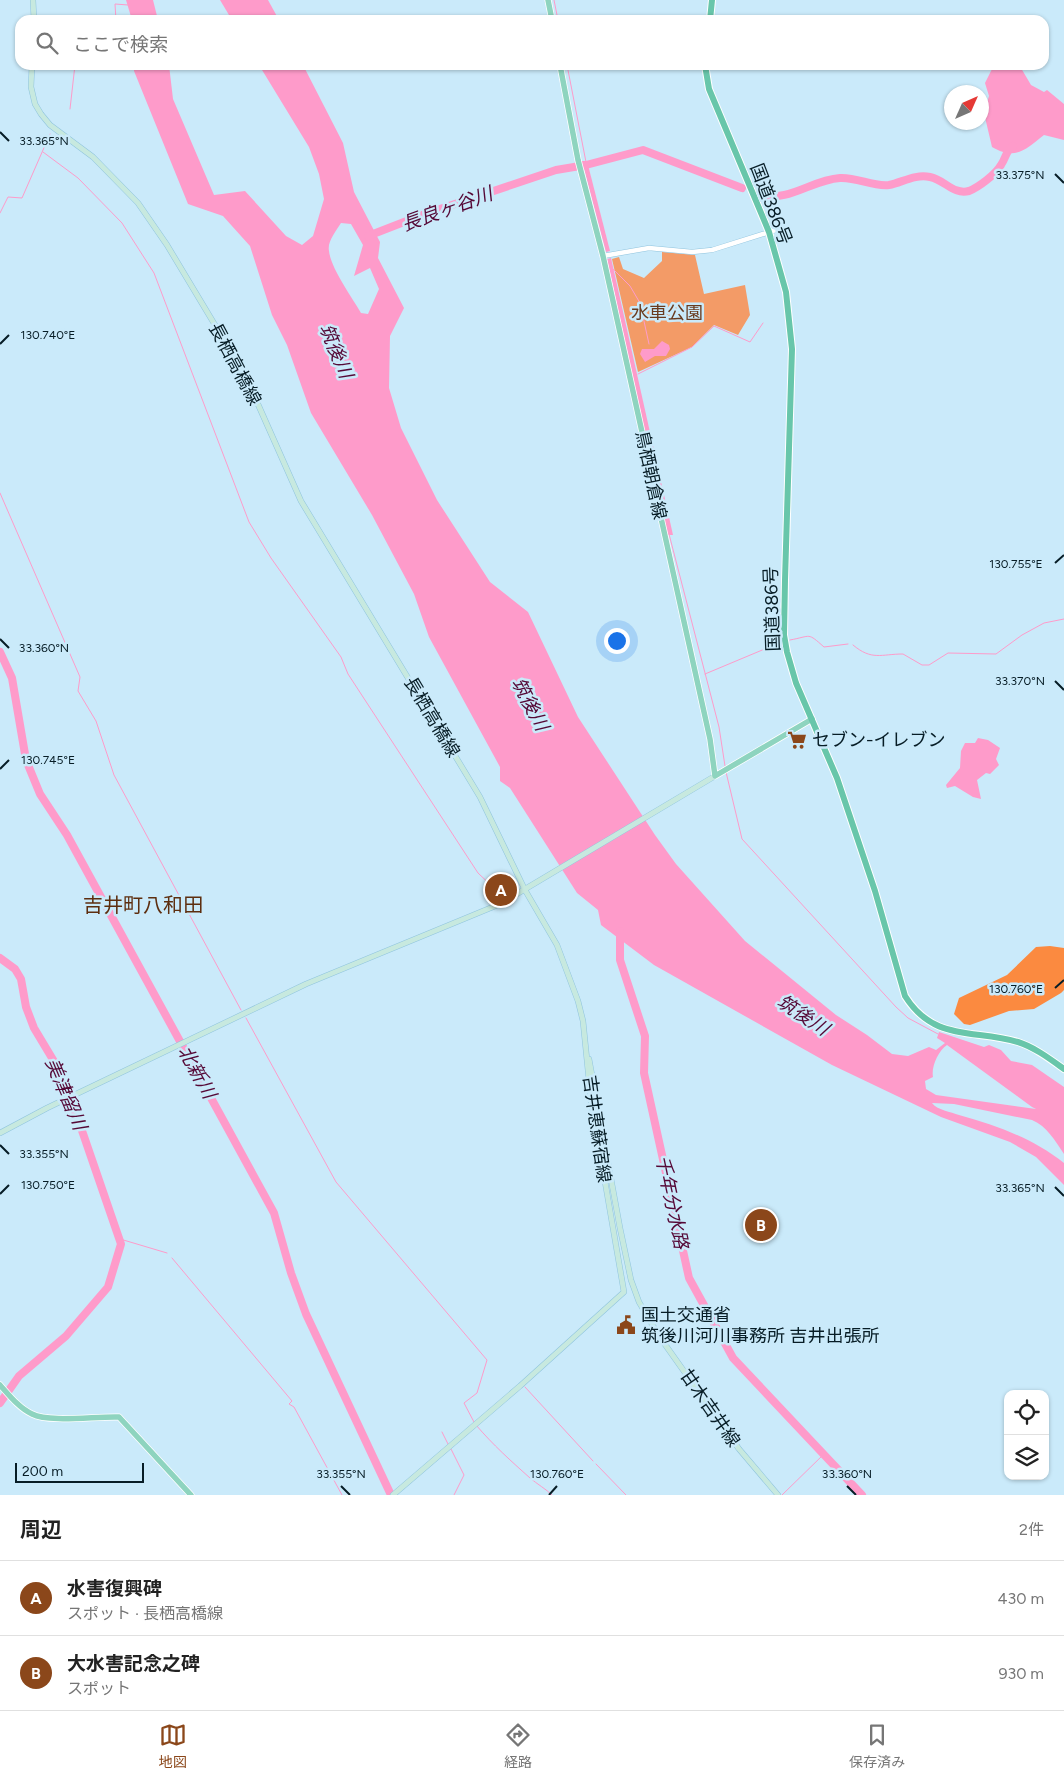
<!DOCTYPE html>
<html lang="ja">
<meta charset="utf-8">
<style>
:root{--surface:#fff;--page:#f6f6f6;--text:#222;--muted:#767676;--line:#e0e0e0;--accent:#8b471a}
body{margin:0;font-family:Figtree,"Noto Sans JP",sans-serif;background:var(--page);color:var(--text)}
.controls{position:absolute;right:15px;bottom:15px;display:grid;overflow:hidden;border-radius:10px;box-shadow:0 1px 4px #0004}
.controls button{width:45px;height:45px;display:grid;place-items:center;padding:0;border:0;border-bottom:1px solid var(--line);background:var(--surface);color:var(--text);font:25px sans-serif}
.compass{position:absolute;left:944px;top:85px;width:45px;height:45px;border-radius:50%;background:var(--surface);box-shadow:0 1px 4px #0004;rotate:45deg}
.scale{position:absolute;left:15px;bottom:12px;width:129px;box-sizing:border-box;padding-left:5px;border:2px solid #071d26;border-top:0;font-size:14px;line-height:18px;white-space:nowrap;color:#071d26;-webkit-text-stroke:4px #caeafa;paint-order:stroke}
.you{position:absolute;left:616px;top:640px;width:18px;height:18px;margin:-12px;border:4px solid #fff;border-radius:50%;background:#1a73e8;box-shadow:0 0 0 8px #1a73e833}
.badge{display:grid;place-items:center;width:32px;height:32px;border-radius:50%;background:var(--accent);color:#fff;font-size:16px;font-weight:700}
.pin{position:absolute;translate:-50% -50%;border:2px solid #fff;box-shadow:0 1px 5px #0006}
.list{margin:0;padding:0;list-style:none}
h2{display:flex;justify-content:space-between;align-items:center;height:65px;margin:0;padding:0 20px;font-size:21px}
h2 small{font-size:16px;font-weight:400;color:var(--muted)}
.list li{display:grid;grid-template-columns:32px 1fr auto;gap:15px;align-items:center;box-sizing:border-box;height:75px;padding:0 20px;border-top:1px solid var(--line)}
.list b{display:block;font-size:19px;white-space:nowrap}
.list p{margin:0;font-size:16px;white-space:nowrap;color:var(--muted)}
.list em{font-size:16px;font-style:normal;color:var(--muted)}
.icon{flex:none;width:28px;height:28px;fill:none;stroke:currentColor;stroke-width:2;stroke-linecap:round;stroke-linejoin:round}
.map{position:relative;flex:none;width:1064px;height:1495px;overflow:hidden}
.search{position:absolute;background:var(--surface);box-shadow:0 1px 4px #0004;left:15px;right:15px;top:15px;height:55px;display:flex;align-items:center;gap:12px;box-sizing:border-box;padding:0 18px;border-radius:15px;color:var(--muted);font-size:19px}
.sheet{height:215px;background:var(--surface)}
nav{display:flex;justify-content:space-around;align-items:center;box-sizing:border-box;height:70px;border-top:1px solid var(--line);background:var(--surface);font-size:14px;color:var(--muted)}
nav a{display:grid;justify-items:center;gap:2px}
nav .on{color:var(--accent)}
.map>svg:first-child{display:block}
.green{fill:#f39b67}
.forest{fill:#fb8a40}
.water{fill:#fe9bca;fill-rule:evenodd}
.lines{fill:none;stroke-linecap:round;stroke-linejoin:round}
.stream{stroke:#fe9bca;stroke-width:1}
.river{stroke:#fe9bca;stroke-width:8}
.tertiary-casing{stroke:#90c4de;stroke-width:5.5}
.secondary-casing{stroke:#90c4de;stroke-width:6}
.primary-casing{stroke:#fff;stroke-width:7}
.trunk-casing{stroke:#fff;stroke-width:8}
.tertiary{stroke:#fff;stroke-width:4.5}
.secondary{stroke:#c7e9df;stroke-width:5}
.primary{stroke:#8ed4bf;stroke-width:5.5}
.trunk{stroke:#68c6aa;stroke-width:6}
.ticks{fill:none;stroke:#071d26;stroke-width:2}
.labels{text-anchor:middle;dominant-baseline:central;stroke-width:5;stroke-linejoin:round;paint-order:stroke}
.street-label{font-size:18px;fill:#071d26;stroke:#caeafa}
.park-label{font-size:18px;fill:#693b1f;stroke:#caeafa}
.poi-label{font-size:18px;fill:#071d26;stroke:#caeafa;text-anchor:start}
.water-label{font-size:19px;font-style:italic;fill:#550836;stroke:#caeafa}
.quarter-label{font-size:20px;fill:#5d2e0f;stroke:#caeafa}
.ticks-label{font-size:12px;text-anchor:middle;fill:#071d26;stroke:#caeafa;stroke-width:5;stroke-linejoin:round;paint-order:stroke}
</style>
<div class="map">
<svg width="1064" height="1495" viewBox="0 0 1064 1495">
<rect width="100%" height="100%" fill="#caeafa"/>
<path class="green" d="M 662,252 L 695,255 L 704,294 L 745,285 L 750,315 L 738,335 L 714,325 L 692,347 L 638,372 L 612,259 L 619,257 L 623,269 L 644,278 L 662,261 Z"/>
<path class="forest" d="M 1050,946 L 1064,948 L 1064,990 L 1061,993 L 1034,1009 L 1009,1011 L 970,1025 L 964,1024 L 954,1014 L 959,998 L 1007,975 L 1036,947 Z"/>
<g class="water">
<path d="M 126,0 L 153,0 L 158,20 L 132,20 Z"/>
<path d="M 220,0 L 268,0 L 279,20 L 232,20 Z"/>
<path d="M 134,65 L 169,65 L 173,99 L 214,195 L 245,191 L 286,236 L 302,245 L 313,236 L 324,199 L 319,174 L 309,147 L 259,65 L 303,65 L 343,143 L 354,192 L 380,242 L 378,258 L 404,308 L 390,336 L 389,388 L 401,428 L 437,500 L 490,582 L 528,612 L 578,717 L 655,835 L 676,864 L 745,941 L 836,1015 L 867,1035 L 892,1054 L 908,1056 L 929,1047 L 936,1050 L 945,1043 L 937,1038 L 939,1032 L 984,1047 L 989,1045 L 1001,1050 L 1011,1061 L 1032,1065 L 1064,1087 L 1064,1154 C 1055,1141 1047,1126 1032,1120 L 954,1104 L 932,1103 C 937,1110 951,1112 959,1115 C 998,1126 1032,1138 1064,1163 L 1064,1185 L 1036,1157 L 1010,1142 L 941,1117 L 832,1065 L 654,965 L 601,925 L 598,910 L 577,893 L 510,788 L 500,781 L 500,767 L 429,637 L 414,594 L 372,515 L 311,413 L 287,345 L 272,315 L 250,246 L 223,216 L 188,204 L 134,71 ZM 341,223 L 351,224 L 363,245 L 354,276 L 370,268 L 379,289 L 368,314 L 361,313 C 352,297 331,269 329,251 C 327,242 336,231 341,223 ZM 947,1045 L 1032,1107 L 1036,1109 L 936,1095 L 926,1089 L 925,1081 L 933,1077 C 931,1067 938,1051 947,1045 Z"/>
<path d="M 994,65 L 1016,65 L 1021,68 L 1031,85 L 1044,92 L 1047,90 L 1064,104 L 1064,140 L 1044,135 C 1026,149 1016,161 992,147 L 984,113 L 989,96 L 985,83 Z"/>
<path d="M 582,161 L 587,161 L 610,251 L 606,252 Z"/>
<path d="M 611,258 L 673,535 L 667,535 L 607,259 Z"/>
<path d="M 662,341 L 669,345 L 670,349 L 666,356 L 655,356 L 645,362 L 640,354 L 642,349 L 654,349 Z"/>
<path d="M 978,738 L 988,740 L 1000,748 L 996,759 L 999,765 L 990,774 L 986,773 L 977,780 L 981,799 L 973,797 L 955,786 L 947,788 L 946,785 L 960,768 L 961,751 L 965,743 L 975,743 Z"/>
</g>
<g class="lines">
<g class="stream">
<path d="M 554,0 L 558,20"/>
<path d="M 116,20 L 115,4 L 128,5"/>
<path d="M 567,65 L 586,162"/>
<path d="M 70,109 L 75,65"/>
<path d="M 43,152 L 78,178 L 122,223 L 154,273 L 249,522 L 271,558 L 341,657 L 348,674 L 478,873 L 496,890 L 505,894"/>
<path d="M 0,213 L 8,197 L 22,198 L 50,134"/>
<path d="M 613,269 L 630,286 L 640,303 L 649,344"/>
<path d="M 638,374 L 692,347 L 714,326 L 750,342 L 763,323"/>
<path d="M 0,493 L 80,677 L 78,691 L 96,721 L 114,775 L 241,1010"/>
<path d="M 669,534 L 719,727 L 725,766"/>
<path d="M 790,640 C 812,636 807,632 824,647 L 848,644"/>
<path d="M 853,645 C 872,661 881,654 903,654 L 922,665 L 929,665 L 948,653 L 996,654 L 1022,635 L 1044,623 L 1064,619"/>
<path d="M 705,674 L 779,643"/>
<path d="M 726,772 L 742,839 L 896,1007 L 908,1018 L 938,1034"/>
<path d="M 246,1018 L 336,1182 L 487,1360 L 477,1393 L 464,1403 L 474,1422"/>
<path d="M 120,1239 L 167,1253"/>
<path d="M 172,1258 L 292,1401 L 289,1404 L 294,1407 L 342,1495"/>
<path d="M 525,1387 L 593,1461"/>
<path d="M 476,1425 C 493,1445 511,1461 530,1478 C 537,1484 546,1489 552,1495"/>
<path d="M 442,1432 L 448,1444"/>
<path d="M 451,1449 L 464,1475 L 454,1495"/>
<path d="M 596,1464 L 626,1495"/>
<path d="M 782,1495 L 823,1455"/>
</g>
<g class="river">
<path d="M 760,195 C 790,202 811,180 840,178 C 857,177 873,187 889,185 C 903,182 915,174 930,177 C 945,180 953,195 969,191 C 979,187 996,174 1001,165 C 1006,158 1006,150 1013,146"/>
<path d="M 368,236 L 422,215 L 556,170 L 586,165 L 643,150 L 742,188"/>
<path d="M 0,652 L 12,678 L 26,760 L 40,794 L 67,835 L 274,1213 L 291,1273 L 306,1314 L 391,1495"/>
<path d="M 620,931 L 620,960 L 645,1036 L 644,1073 L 689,1278 L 733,1358 L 862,1495"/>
<path d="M 0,958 L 15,969 L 21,979 L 26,1007 L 34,1028 L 55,1063 L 78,1119 L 121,1244 L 108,1287 L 66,1336 L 19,1376 L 0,1403"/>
</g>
<g class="tertiary-casing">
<path id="tertiary" d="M 603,256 L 649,248 L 692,252 L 712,250 L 782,228"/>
</g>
<g class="secondary-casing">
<g id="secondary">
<path d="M 33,0 L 34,20"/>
<path d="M 32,65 L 31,87 L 35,104 L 41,114 L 50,125 L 93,157 L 138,203 L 167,245 L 245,375 L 301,501 L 480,797 L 525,890 L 557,945 L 578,1001 L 583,1021 L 591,1100 L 624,1292 L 520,1386 L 393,1495"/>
<path d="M 589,1059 L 620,1228 L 631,1280 L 639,1302 L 659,1336 L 720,1422 L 739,1449 L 778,1495"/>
<path d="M 0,1133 L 47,1108 L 306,984 L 500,904 L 715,776"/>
</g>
</g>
<g class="primary-casing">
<g id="primary">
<path d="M 548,0 L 552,20"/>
<path d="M 560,65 L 578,160 L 603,256 L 710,739 L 715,776 L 812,719"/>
<path d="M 0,1385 C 9,1395 19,1408 32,1414 C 50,1423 96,1416 119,1417 L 191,1495"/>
</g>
</g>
<g class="trunk-casing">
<g id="trunk">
<path d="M 710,20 L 712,0"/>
<path d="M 705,65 L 709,89 L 769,232 L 786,292 L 792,349 L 785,580 L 784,635 L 787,652 L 796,683 L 837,778 L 875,891 L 905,996 C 934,1042 973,1029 1018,1042 C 1034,1047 1050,1059 1064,1069"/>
</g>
</g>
<use href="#tertiary" class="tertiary"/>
<use href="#secondary" class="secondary"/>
<use href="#primary" class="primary"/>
<use href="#trunk" class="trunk"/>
</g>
<path class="ticks" d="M 0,132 L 9,141M 1055,174 L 1064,183M 0,344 L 9,335M 1055,563 L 1064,555M 0,639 L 9,648M 1055,681 L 1064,690M 0,769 L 9,760M 1055,988 L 1064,980M 0,1145 L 9,1154M 1055,1187 L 1064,1196M 0,1194 L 9,1185M 341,1486 L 350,1495M 847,1486 L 856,1495M 549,1495 L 557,1486"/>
<defs>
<g id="supermarket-bare" transform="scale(1.5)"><path d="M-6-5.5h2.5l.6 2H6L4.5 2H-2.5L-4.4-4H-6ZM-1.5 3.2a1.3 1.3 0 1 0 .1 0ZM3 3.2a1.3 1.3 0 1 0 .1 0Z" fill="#8b471a" stroke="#caeafa" stroke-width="2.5" paint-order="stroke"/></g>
<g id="civic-bare" transform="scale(1.5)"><path d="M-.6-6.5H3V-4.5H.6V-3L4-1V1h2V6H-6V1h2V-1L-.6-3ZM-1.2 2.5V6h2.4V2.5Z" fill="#8b471a" stroke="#caeafa" stroke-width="2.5" paint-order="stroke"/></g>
</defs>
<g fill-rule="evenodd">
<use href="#supermarket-bare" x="797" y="740"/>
<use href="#civic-bare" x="626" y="1325"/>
</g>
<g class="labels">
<g class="street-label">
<text transform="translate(771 204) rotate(69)">国道386号</text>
<text transform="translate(235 364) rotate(62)">長栖高橋線</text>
<text transform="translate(651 475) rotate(78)">鳥栖朝倉線</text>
<text transform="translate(772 609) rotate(-92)">国道386号</text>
<text transform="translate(432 717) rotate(59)">長栖高橋線</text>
<text transform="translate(597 1129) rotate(82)">吉井恵蘇宿線</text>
<text transform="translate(710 1408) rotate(55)">甘木吉井線</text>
</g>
<g class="park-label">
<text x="667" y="313">水車公園</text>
</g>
<g class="poi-label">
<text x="812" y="740">セブン-イレブン</text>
<text x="641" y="1315">国土交通省<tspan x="641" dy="21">筑後川河川事務所 吉井出張所</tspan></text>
</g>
<g class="water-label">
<text transform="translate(447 209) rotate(-20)">長良ヶ谷川</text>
<text transform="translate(336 351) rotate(67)">筑後川</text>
<text transform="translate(530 704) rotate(62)">筑後川</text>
<text transform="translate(803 1015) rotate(33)">筑後川</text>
<text transform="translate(197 1072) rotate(61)">北新川</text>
<text transform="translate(66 1094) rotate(67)">美津留川</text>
<text transform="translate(672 1202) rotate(78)">千年分水路</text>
</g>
<g class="quarter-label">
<text x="143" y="905">吉井町八和田</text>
</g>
</g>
<g class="ticks-label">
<text x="44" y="145">33.365°N</text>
<text x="1020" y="179">33.375°N</text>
<text x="48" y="339">130.740°E</text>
<text x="1016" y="568">130.755°E</text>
<text x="44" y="652">33.360°N</text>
<text x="1020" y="685">33.370°N</text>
<text x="48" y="764">130.745°E</text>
<text x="1016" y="993">130.760°E</text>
<text x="44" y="1158">33.355°N</text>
<text x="48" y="1189">130.750°E</text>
<text x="1020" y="1192">33.365°N</text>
<text x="341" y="1478">33.355°N</text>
<text x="557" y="1478">130.760°E</text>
<text x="847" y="1478">33.360°N</text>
</g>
</svg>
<div class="controls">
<button><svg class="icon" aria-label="locate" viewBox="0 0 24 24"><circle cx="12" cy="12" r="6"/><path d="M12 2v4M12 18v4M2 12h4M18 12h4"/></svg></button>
<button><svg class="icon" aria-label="layers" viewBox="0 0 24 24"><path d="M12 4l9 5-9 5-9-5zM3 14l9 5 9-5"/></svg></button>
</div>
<svg class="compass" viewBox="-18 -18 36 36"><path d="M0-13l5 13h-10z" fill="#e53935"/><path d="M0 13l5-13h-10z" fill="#767676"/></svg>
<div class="scale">200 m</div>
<div class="you"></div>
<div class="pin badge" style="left:501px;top:890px">A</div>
<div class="pin badge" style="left:761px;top:1225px">B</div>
<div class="search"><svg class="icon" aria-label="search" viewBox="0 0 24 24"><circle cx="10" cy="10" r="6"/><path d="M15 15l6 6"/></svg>ここで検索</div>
</div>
<section class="sheet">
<h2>周辺<small>2件</small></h2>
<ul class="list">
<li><span class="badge">A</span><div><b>水害復興碑</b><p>スポット · 長栖高橋線</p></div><em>430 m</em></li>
<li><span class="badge">B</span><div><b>大水害記念之碑</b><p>スポット</p></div><em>930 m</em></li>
</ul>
</section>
<nav>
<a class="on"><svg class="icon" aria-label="map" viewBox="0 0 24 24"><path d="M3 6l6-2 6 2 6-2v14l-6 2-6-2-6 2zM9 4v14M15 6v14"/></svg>地図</a>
<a><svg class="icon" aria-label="directions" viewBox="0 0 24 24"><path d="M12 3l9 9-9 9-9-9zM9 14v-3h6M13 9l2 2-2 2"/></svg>経路</a>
<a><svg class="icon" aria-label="saved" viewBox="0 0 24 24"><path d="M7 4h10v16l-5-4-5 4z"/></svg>保存済み</a>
</nav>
